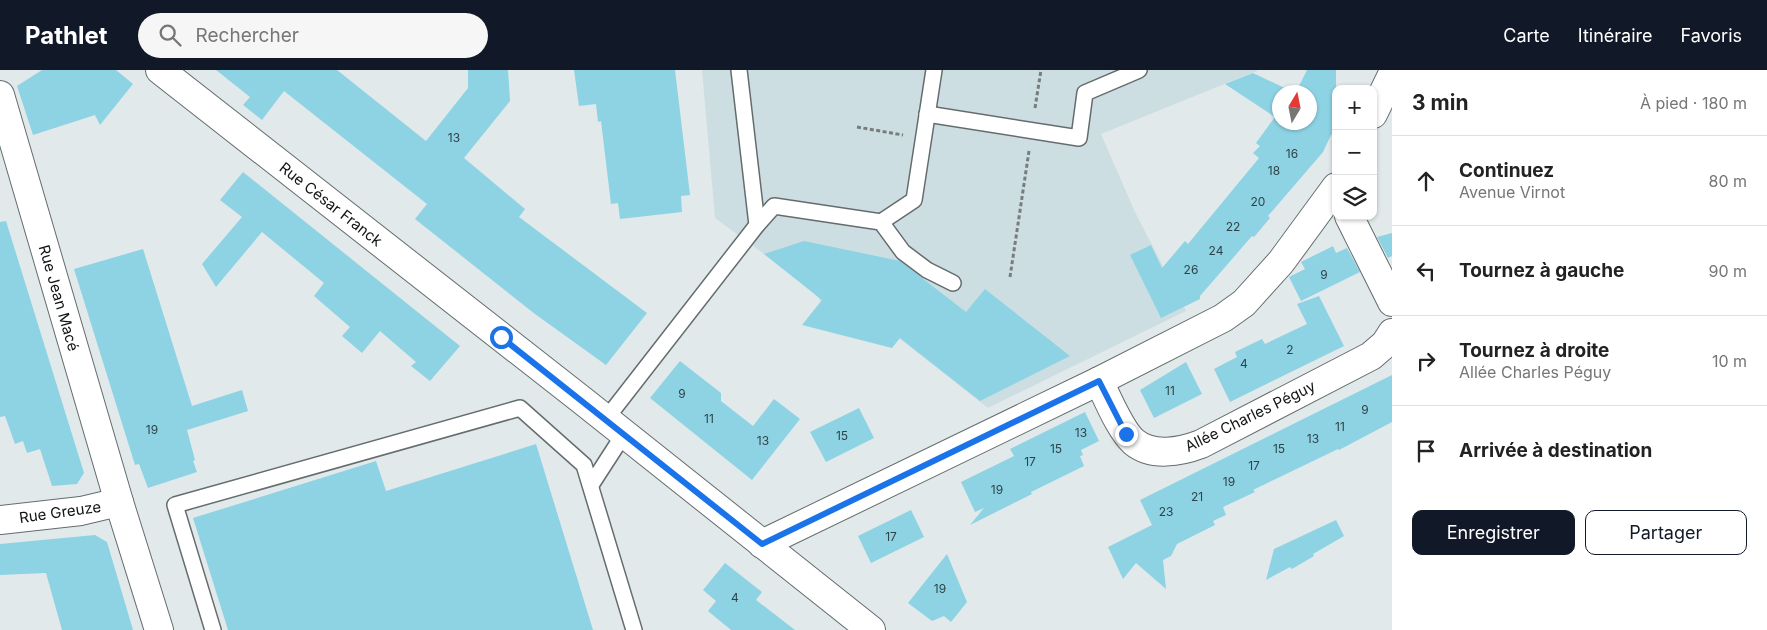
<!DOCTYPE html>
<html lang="fr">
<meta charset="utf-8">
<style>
:root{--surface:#fff;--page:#f6f6f6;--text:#222;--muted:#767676;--line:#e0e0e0;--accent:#111827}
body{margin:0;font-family:Inter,sans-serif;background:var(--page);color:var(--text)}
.controls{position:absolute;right:15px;top:15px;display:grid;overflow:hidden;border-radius:10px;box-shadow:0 1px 4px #0004}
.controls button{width:45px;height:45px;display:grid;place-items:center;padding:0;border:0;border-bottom:1px solid var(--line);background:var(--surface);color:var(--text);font:25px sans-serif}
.compass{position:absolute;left:1272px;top:15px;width:45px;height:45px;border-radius:50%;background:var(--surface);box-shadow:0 1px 4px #0004;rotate:10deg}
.stop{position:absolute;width:15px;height:15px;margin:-11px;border:4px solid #1a73e8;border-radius:50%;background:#fff}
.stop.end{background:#1a73e8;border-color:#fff;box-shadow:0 1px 5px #0008}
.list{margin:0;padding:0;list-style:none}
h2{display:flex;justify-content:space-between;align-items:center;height:65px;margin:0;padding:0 20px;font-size:21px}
h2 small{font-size:16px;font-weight:400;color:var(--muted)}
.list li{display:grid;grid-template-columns:32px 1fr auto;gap:15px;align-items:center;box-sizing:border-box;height:90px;padding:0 20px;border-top:1px solid var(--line)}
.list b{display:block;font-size:19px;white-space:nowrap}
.list p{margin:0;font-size:16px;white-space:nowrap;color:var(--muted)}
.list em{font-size:16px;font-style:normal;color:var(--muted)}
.actions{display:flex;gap:10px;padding:15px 20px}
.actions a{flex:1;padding:11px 0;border:1px solid var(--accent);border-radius:10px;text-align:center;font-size:18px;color:var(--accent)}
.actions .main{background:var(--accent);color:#fff}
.icon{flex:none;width:28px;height:28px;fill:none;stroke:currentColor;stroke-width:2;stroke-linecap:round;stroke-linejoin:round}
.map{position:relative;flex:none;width:1392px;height:560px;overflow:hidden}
header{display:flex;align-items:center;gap:30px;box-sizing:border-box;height:70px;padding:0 25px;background:var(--accent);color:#fff}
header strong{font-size:24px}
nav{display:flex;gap:28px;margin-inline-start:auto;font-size:18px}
.search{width:350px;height:45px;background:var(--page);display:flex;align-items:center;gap:12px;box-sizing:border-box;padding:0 18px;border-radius:28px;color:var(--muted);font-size:19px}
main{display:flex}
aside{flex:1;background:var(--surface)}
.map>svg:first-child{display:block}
.built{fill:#cddee2}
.building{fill:#8dd3e4}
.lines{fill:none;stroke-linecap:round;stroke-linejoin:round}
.service-casing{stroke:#656c6d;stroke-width:18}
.minor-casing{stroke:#656c6d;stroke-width:30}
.path{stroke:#777c7e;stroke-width:3;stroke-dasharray:4 2.5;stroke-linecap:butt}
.service{stroke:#fff;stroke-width:15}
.minor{stroke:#fff;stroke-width:28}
.route{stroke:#1a73e8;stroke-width:6}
.labels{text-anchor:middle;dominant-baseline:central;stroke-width:4;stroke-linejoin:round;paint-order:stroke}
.number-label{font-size:12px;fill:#304348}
.street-label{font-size:15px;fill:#111314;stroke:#fff}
</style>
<header>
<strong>Pathlet</strong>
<div class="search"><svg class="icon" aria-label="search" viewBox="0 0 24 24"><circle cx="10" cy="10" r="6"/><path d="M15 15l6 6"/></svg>Rechercher</div>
<nav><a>Carte</a><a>Itinéraire</a><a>Favoris</a></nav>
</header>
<main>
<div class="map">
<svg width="1392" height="560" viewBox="0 0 1392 560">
<rect width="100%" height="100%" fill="#e1e9eb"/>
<path class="built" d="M 702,0 L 1259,0 L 1101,64 L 1135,142 L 1186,241 L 988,338 L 887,259 L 830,245 L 816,225 L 764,184 L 715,148 Z"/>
<g class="building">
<path d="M 42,0 L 116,0 L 133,14 L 100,55 L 95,45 L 33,65 L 17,16 Z"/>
<path d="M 216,0 L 337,0 L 426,71 L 468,18 L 468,0 L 508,0 L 510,31 L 464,88 L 525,139 L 519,147 L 647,243 L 606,295 L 535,244 L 415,149 L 427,134 L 284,21 L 262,50 L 243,35 L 250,27 Z"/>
<path d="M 574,0 L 675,0 L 690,125 L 681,126 L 682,142 L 620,149 L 618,133 L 611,134 L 601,51 L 598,52 L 596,34 L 579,36 Z"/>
<path d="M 1307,0 L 1336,0 L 1336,60 L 1331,65 L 1323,82 L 1268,146 L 1270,148 L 1254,167 L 1252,166 L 1200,226 L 1200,229 L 1161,248 L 1130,185 L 1151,175 L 1162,198 L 1185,171 L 1188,174 L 1259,88 L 1253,83 L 1260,76 L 1256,73 L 1275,47 L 1225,14 L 1253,3 L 1293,22 L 1280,22 L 1280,52 L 1310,52 L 1310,22 L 1296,22 Z"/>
<path d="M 243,102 L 460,276 L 430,311 L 411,296 L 416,292 L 380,261 L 362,283 L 342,266 L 350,257 L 314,226 L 324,213 L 262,162 L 216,217 L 202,194 L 242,147 L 220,130 Z"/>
<path d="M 6,151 L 84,403 L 77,414 L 52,416 L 40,379 L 27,383 L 23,371 L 15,374 L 5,346 L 0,347 L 0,152 Z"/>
<path d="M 1392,163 L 1392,186 L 1388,188 L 1377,167 Z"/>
<path d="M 804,171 L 900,191 L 966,242 L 985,219 L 1070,286 L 980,331 L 900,268 L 892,278 L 802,255 L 822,230 L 764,184 Z"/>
<path d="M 1333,176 L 1336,183 L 1347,178 L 1360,202 L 1301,231 L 1289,207 L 1305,199 L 1301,192 Z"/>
<path d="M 143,179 L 192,336 L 242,320 L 248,341 L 187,360 L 195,390 L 193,391 L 197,402 L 148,418 L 139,394 L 135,395 L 74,199 Z"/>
<path d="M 1319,226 L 1344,276 L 1230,332 L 1214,299 L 1237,287 L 1235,282 L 1262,269 L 1265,274 L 1307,254 L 1297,234 Z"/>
<path d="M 680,291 L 721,323 L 721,331 L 753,356 L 774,329 L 800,349 L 752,410 L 650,328 Z"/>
<path d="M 1186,292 L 1202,324 L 1154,348 L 1140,320 Z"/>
<path d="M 1392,305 L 1392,352 L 1339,380 L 1338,379 L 1253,420 L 1255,422 L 1223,437 L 1226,445 L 1213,451 L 1215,455 L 1177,474 L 1171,486 L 1163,490 L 1166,519 L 1136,493 L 1123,509 L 1108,477 L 1152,455 L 1140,430 Z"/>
<path d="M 859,338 L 874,368 L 826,392 L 810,362 Z"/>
<path d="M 1085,342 L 1099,371 L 1081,380 L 1083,385 L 1080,386 L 1084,396 L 1031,422 L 1032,424 L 970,455 L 984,438 L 975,442 L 961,412 L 1014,386 L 1010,379 Z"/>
<path d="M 536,374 L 593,560 L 228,560 L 193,448 L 376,391 L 386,421 Z"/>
<path d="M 911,440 L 924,467 L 871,493 L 858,466 Z"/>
<path d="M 1336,450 L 1344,466 L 1313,484 L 1314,486 L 1292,499 L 1290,497 L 1266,510 L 1274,479 Z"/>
<path d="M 95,465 L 107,472 L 133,560 L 62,560 L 46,503 L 0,505 L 0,474 Z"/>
<path d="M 947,484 L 967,532 L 951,552 L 944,546 L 932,551 L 908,533 Z"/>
<path d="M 725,493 L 762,522 L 756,530 L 795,560 L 731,560 L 708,541 L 716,531 L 703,520 Z"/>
</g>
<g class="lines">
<g class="service-casing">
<g id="service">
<path d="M 927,44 L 1079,68 L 1085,23 L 1139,0"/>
<path d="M 881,152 L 914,130 L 934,0"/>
<path d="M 757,155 L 774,136 L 881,152 L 903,182 L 927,200 L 953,213"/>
<path d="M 606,349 L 757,155 L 739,0"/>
<path d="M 591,415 L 624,364"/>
<path d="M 213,560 L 175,435 L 520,338 L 584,395 L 634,560"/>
</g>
</g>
<g class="minor-casing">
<g id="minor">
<path d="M 160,0 L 583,331 L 871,560"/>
<path d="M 0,25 L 119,432 L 159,560"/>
<path d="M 1373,44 L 1392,5"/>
<path d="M 1349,146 L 1392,232"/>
<path d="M 1099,311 C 1107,327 1120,360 1134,372 C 1152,387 1180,382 1201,374 L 1371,286 L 1385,274 L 1392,263"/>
<path d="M 0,450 L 81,441 L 119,432"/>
<path d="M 762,474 L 1099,311 L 1223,248 L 1244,233 L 1281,192 L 1336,117"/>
</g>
</g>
<g class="path">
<path d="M 1035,38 L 1041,0"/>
<path d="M 857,57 L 903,65"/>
<path d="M 1010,207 L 1029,81"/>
</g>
<use href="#service" class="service"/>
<use href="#minor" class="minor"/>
</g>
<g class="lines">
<path class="route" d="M 501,267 L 762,474 L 1099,311 L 1126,364"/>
</g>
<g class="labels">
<g class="number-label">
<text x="454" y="67">13</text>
<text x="1292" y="83">16</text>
<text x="1274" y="100">18</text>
<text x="1258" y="131">20</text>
<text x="1233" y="156">22</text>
<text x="1216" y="180">24</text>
<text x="1191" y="199">26</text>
<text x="1324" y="204">9</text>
<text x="1290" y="279">2</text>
<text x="1244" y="293">4</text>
<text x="1170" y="320">11</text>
<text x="682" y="323">9</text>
<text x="1365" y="339">9</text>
<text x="709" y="348">11</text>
<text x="1340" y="356">11</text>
<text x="152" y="359">19</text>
<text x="1081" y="362">13</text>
<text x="842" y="365">15</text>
<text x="1313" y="368">13</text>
<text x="763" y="370">13</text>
<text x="1056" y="378">15</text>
<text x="1279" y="378">15</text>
<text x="1030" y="391">17</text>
<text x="1254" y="395">17</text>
<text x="1229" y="411">19</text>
<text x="997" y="419">19</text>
<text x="1197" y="426">21</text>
<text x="1166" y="441">23</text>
<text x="891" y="466">17</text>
<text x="940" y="518">19</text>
<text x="735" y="527">4</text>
</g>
<g class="street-label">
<text transform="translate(331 134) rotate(38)">Rue César Franck</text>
<text transform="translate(59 228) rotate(74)">Rue Jean Macé</text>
<text transform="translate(1250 346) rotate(-26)">Allée Charles Péguy</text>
<text transform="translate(60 442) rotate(-8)">Rue Greuze</text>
</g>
</g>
</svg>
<div class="controls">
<button>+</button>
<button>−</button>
<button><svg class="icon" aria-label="layers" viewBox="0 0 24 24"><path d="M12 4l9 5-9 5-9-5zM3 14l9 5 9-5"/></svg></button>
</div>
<svg class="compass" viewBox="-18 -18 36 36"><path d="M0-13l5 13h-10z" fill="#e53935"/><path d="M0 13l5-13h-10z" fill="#767676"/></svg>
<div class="stop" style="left:501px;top:267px"></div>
<div class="stop end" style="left:1126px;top:364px"></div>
</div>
<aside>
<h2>3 min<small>À pied · 180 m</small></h2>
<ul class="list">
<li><svg class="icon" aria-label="ahead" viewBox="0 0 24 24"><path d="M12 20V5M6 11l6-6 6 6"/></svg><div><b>Continuez</b><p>Avenue Virnot</p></div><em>80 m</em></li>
<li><svg class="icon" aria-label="left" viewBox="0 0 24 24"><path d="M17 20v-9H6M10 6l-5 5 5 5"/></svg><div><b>Tournez à gauche</b></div><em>90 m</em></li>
<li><svg class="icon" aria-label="right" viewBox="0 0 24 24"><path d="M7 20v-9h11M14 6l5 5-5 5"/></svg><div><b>Tournez à droite</b><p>Allée Charles Péguy</p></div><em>10 m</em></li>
<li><svg class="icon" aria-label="arrive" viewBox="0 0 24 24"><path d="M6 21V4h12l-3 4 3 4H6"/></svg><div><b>Arrivée à destination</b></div></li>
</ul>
<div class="actions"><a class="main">Enregistrer</a><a>Partager</a></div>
</aside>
</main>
